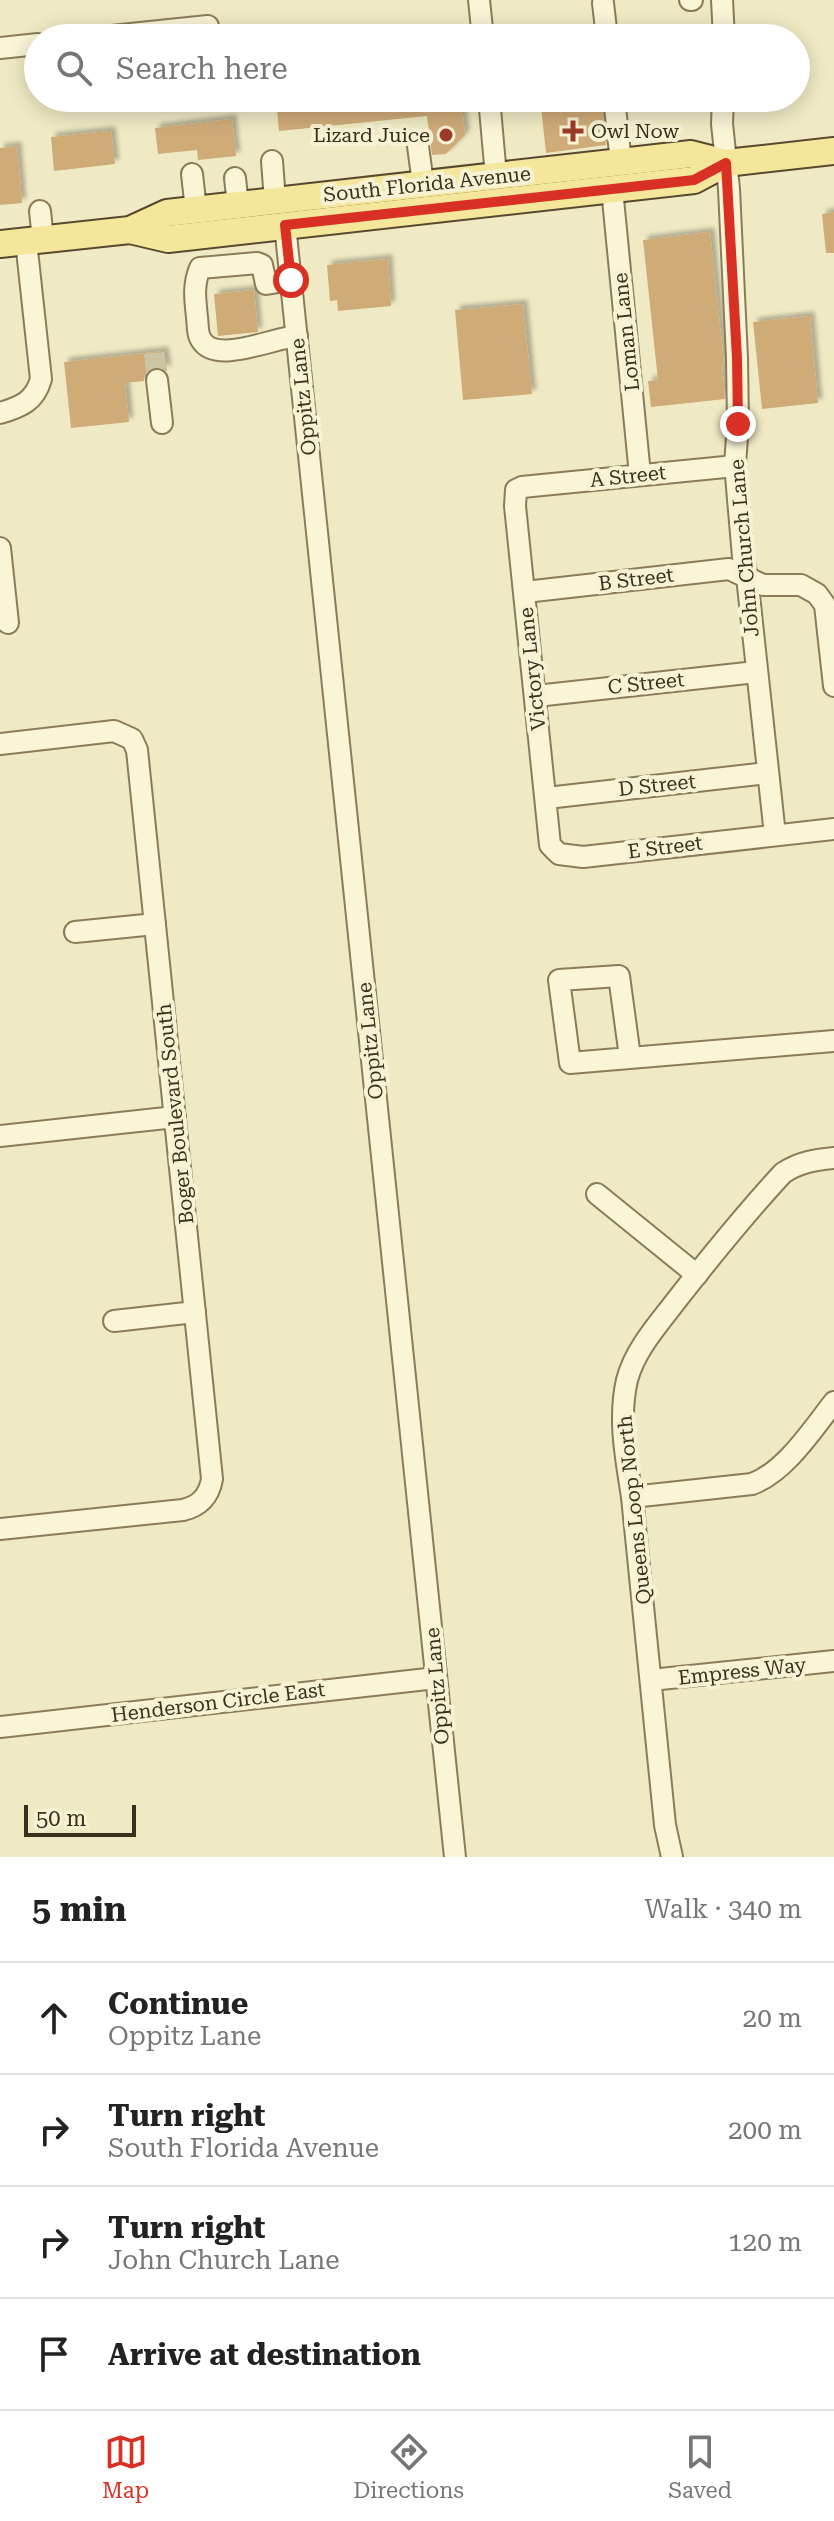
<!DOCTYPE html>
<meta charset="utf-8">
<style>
:root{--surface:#fff;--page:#f2f2f2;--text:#222;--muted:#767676;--line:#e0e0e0;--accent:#d93025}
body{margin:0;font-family:"Roboto Serif",serif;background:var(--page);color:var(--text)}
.scale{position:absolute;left:24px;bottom:20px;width:112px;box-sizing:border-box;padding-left:8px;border:4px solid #3a301e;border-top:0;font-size:22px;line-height:28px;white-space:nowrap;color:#3a301e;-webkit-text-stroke:6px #f7f2d4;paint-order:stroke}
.stop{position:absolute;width:24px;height:24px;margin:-18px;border:6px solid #d93025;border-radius:50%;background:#fff}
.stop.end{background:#d93025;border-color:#fff;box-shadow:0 2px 8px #0008}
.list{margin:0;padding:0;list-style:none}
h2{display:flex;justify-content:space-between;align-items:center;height:104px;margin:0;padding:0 32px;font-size:34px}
h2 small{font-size:26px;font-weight:400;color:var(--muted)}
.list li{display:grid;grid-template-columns:52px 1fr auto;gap:24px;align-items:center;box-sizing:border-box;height:112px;padding:0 32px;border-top:2px solid var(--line)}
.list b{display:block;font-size:30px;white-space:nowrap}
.list p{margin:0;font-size:26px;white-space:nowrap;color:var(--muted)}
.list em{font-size:26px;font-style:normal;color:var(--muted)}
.icon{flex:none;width:44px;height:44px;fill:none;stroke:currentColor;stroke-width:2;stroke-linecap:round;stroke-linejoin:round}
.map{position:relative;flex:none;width:834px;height:1857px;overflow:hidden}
.search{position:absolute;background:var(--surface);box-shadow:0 4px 20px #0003;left:24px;right:24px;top:24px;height:88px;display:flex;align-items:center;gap:20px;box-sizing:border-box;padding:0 28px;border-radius:44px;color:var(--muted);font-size:30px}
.sheet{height:552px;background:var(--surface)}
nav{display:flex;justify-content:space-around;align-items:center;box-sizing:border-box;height:112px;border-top:2px solid var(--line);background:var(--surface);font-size:22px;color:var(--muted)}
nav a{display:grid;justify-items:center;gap:4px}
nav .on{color:var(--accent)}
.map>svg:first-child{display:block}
.building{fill:#cfab78;filter:url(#shadow)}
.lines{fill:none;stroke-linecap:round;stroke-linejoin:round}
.minor-tunnel{stroke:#ccc5a3;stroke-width:20;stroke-dasharray:20 10;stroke-linecap:butt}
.minor-casing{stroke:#8b7c59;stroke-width:24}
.major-casing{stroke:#58492e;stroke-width:30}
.minor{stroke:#faf5d7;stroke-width:20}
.major{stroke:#f4e79b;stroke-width:26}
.route{stroke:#d93025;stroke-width:10}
.poi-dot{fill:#9c3a28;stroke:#f7f2d4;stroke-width:3}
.labels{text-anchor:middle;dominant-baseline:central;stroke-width:8;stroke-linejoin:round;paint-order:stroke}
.poi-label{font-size:20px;fill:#3a301e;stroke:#f7f2d4;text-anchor:start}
.street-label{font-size:20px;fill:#3a301e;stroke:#f7f2d4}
</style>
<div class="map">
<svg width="834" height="1857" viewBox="0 0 834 1857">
<defs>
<filter id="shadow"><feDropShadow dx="4.5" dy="-4.5" stdDeviation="2" flood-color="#0004"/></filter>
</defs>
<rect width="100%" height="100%" fill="#f0eac4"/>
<g class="building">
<path d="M 276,98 L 461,98 L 465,135 L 446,154 L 432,155 L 427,116 L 279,131 Z"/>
<path d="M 540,98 L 601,98 L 606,145 L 546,153 Z"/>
<path d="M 232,119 L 236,156 L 198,160 L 197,150 L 158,154 L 155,128 Z"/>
<path d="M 111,131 L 115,164 L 54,171 L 51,137 Z"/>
<path d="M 17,146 L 22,203 L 0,205 L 0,148 Z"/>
<path d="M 834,212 L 834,253 L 826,253 L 822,214 Z"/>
<path d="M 710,232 L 724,364 L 722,364 L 725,399 L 651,407 L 648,381 L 658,380 L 643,240 Z"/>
<path d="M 388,259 L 391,306 L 338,311 L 337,300 L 330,301 L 327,265 Z"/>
<path d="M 254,290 L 258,332 L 218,336 L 214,294 Z"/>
<path d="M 523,304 L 532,394 L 463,400 L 455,310 Z"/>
<path d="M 810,316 L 818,403 L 762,409 L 753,322 Z"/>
<path d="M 164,351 L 167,371 L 155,367 L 145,374 L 144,381 L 125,383 L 129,422 L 71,428 L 64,362 Z"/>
</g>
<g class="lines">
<path class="minor-tunnel" d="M 154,353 L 157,380"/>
<g class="minor-casing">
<g id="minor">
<path d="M 479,0 L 483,38"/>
<path d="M 690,0 L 692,0"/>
<path d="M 722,0 L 724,38"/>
<path d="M 603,3 L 607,38"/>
<path d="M 92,38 L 208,26"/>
<path d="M 504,38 L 508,37"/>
<path d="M 0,48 L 38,44"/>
<path d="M 489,98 L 496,176"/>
<path d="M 614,98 L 621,162"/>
<path d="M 723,98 L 722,124 L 729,189 L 737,358 L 738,424 L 735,464 L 743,557 L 747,577 L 775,835"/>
<path d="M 418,146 L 423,184"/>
<path d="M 272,161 L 275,201"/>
<path d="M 192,174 L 196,210"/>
<path d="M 235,178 L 238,205"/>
<path d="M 612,189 L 640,475"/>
<path d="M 40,211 L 43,240"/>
<path d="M 285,225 L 455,1857"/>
<path d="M 291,280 L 266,284 L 262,265 L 257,263 L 200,268 C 193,285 195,299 197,317 C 198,325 197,335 202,341 C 217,364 273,338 297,336"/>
<path d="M 157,380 L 162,423"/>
<path d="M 0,413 C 21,407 35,401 41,379 L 26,241"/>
<path d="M 735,464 L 725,467 L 522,487 L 516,490 L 515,506 L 550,845 L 559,854 L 583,857 L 834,829"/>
<path d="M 0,548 L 8,623"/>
<path d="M 525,592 L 729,569 L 763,585 L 801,585 L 817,594 L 825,605 L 834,686"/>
<path d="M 536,696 L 756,672"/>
<path d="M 0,744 L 114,731 L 132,739 L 137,750 L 212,1479 C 209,1496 200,1506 183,1510 L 0,1529"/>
<path d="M 547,798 L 767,773"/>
<path d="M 75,932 L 155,924"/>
<path d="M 630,1057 L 619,976 L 559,980 L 570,1063 L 834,1041"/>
<path d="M 0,1136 L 175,1117"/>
<path d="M 597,1194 L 697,1275"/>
<path d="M 114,1321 L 195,1312"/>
<path d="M 632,1497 L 752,1484 C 785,1472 813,1429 834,1402"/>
<path d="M 651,1680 L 834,1661"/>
<path d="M 0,1727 L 436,1678"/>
<path d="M 672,1857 L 665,1825 L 632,1497 C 626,1458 618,1419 627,1380 C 635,1349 660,1322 679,1297 C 712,1255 746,1213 783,1173 C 800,1162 814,1160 834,1158"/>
</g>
</g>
<g class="major-casing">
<g id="major">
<path d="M 130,230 L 168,239 L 694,180 L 726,163"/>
<path d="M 0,244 L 130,230 L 167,213 L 621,162 L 691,154 L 726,163 L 834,151"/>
</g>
</g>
<use href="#minor" class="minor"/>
<use href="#major" class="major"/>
</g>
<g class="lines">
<path class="route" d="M 291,280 L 285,225 L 694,180 L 726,163 L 737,358 L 738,424"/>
</g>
<g class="poi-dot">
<path d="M569 119h8v8h8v8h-8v8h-8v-8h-8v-8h8z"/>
<circle cx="446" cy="135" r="8"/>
</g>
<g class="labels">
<g class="poi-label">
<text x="591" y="131">Owl Now</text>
<text x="430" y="135" text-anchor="end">Lizard Juice</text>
</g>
<g class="street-label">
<text transform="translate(427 184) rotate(-6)">South Florida Avenue</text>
<text transform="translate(626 332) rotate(-96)">Loman Lane</text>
<text transform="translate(303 397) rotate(-96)">Oppitz Lane</text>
<text transform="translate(628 476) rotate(-6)">A Street</text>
<text transform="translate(744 548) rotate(-95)">John Church Lane</text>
<text transform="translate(636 579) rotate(-7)">B Street</text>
<text transform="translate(532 669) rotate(-96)">Victory Lane</text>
<text transform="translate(646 683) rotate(-6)">C Street</text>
<text transform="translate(657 785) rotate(-6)">D Street</text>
<text transform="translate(665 847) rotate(-7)">E Street</text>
<text transform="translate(370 1041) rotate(-96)">Oppitz Lane</text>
<text transform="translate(175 1114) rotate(-96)">Boger Boulevard South</text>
<text transform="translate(634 1510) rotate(-96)">Queens Loop North</text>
<text transform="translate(742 1671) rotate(-6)">Empress Way</text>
<text transform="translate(437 1686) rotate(-95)">Oppitz Lane</text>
<text transform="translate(218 1702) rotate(-7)">Henderson Circle East</text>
</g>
</g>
</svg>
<div class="scale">50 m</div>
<div class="stop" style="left:291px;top:280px"></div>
<div class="stop end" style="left:738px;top:424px"></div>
<div class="search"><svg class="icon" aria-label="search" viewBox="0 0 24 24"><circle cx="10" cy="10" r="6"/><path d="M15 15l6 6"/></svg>Search here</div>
</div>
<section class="sheet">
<h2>5 min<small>Walk · 340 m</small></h2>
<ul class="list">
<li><svg class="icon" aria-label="ahead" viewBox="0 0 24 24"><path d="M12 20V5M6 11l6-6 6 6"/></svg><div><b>Continue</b><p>Oppitz Lane</p></div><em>20 m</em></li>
<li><svg class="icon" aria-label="right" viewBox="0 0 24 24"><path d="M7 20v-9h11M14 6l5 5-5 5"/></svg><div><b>Turn right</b><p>South Florida Avenue</p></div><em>200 m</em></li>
<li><svg class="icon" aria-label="right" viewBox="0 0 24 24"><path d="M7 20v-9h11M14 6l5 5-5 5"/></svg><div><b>Turn right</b><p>John Church Lane</p></div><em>120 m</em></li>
<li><svg class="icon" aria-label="arrive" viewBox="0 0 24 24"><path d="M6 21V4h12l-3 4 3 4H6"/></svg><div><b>Arrive at destination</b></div></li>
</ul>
</section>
<nav>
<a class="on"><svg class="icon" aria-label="map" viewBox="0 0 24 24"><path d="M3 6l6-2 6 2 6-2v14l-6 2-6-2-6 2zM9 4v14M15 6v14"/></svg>Map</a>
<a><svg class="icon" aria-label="directions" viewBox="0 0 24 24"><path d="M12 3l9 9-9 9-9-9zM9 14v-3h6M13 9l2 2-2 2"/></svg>Directions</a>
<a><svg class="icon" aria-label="saved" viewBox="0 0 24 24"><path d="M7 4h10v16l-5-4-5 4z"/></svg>Saved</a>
</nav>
